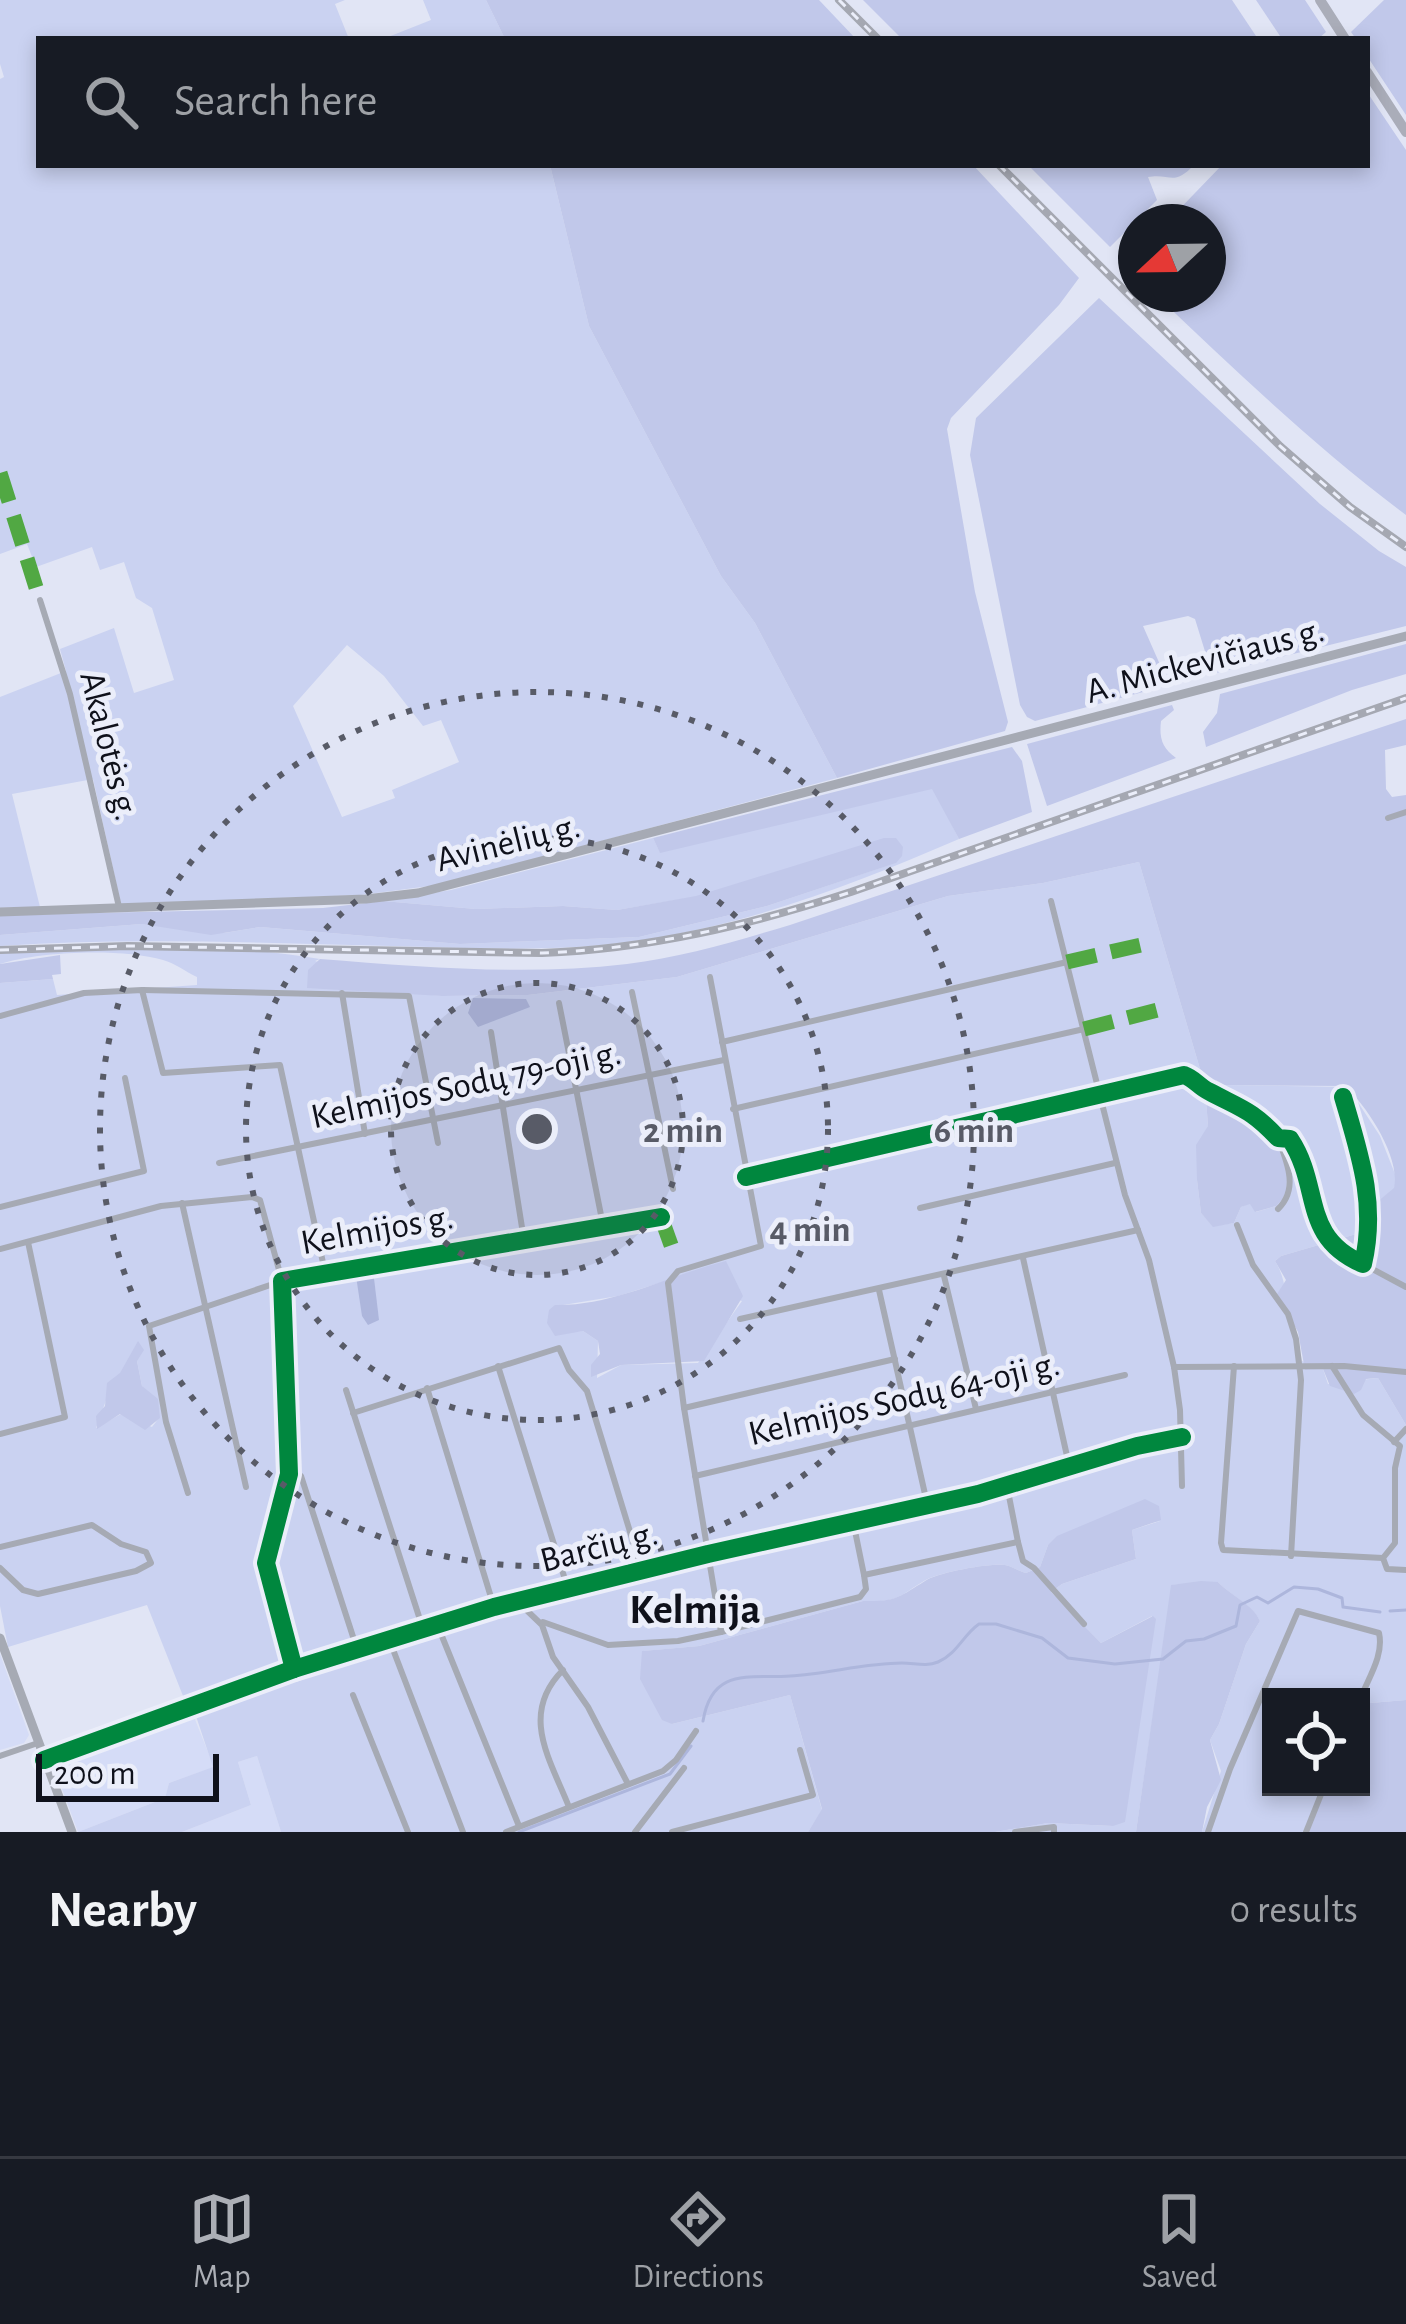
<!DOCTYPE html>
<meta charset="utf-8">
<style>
:root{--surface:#171b24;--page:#20242c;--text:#f1f3f6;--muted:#9ea1a6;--line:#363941;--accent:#acafb6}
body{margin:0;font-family:"Alegreya Sans",sans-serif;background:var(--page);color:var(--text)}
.controls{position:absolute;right:36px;bottom:36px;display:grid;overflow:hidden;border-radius:0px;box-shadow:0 6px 18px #0003}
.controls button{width:108px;height:108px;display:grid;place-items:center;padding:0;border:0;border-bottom:3px solid var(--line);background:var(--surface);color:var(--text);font:60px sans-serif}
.compass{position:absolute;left:1118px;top:204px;width:108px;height:108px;border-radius:50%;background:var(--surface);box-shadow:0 6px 18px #0003;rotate:248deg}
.scale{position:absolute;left:36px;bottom:30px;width:183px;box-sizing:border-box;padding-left:12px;border:6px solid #0f111b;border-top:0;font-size:33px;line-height:42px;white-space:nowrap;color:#0f111b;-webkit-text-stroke:9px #ebeefa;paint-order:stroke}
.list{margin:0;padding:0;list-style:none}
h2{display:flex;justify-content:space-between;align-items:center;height:156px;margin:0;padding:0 48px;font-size:51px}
h2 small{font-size:39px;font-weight:400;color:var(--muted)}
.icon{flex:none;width:66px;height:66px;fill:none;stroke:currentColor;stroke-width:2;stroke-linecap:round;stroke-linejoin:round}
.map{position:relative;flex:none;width:1406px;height:1832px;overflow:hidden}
.search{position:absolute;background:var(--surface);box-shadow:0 6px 18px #0003;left:36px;right:36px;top:36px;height:132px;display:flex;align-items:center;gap:30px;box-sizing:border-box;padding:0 42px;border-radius:0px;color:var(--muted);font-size:45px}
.sheet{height:324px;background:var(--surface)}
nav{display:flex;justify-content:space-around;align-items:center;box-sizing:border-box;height:168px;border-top:3px solid var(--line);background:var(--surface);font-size:33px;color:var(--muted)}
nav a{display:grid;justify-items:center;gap:6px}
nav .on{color:var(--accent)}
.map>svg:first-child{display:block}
.built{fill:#d5dcf7}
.green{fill:#cad2f1;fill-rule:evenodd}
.forest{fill:#c1c8ea}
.water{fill:#adb6dc}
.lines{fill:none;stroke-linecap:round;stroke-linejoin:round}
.stream{stroke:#adb6dc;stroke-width:3}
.street{stroke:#a6aab4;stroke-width:6}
.secondary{stroke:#a6aab4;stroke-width:9}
.primary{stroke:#aaadb9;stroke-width:10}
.rail-casing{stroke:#a5a8b2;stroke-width:8}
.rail{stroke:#ebeefa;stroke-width:3;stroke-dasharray:9;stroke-linecap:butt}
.quiet{stroke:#51a843;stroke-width:15;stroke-dasharray:30 15;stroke-linecap:butt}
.cycleway-casing{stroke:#ebeefa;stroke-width:26}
.cycleway{stroke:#00873e;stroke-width:18}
.ring{fill:none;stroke:#585b67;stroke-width:6;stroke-dasharray:6 12}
.labels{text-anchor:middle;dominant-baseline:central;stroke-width:10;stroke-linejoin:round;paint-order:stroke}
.street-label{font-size:36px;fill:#0f111b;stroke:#ebeefa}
.quarter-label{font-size:42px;font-weight:bold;fill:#0f111b;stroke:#ebeefa}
.centre{fill:#585b67;stroke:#ebeefa;stroke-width:6}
.ring-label{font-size:36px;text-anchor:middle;font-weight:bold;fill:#585b67;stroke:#ebeefa;stroke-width:10;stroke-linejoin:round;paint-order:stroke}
</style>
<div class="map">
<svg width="1406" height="1832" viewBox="0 0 1406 1832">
<rect width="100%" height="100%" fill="#e1e5f5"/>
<g class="built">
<path d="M 0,1654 L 29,1735 L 24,1743 L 0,1750 Z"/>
<path d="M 192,1712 L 214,1767 L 169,1783 L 165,1798 L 78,1832 L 54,1767 L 58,1759 Z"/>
<path d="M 257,1756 L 281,1832 L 182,1832 L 251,1805 L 238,1762 Z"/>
</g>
<g class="green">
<path d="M 0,0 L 345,0 L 335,4 L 349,39 L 39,39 L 39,165 L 550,165 L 589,326 L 721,576 L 755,623 L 837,778 L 437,885 L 361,895 L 121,904 L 93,779 L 12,794 L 40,907 L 0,908 L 0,697 L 66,671 L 60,649 L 114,628 L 134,693 L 174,680 L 152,608 L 136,598 L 124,562 L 100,570 L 92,547 L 36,567 L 27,544 L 0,554 L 0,79 L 4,77 L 0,64 ZM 347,645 L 384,676 L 423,726 L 441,720 L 459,762 L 392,790 L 395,798 L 342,817 L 293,706 Z"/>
<path d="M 423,0 L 486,0 L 505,39 L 383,39 L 431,20 Z"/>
<path d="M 933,788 L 959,839 C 850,886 739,929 620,943 C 545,952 468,948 392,946 C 261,943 131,937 0,946 L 0,935 L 142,924 L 224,933 L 260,927 L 460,944 L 639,937 L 767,906 L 895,863 L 617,910 L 563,906 L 476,909 L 383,901 L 451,890 L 653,838 L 660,852 Z"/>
<path d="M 1139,862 L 1205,1086 L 1208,1126 L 1197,1180 L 1201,1213 L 1213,1226 L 1234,1223 L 1241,1207 L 1250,1203 L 1256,1212 L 1276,1206 L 1223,1085 L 1348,1087 L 1380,1136 L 1397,1179 L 1394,1189 L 1371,1207 L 1363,1232 L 1281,1256 L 1275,1261 C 1286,1279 1284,1291 1289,1310 C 1293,1328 1299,1343 1302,1361 L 1323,1369 L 1328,1384 L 1378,1378 L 1406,1425 L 1406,1700 L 1370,1703 L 1361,1708 L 1361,1697 L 1271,1697 L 1271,1787 L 1327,1787 L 1308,1832 L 1202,1832 L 1221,1771 L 1210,1740 L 1219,1724 L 1246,1644 L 1260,1621 C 1252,1604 1231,1596 1218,1582 L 1172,1585 L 1136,1832 L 995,1832 L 1048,1823 L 1113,1826 L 1152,1616 L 1101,1643 L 1051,1592 L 1062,1584 L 1136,1559 L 1132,1530 L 1160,1521 L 1048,1545 L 1040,1567 L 1026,1573 C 1020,1572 1015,1568 1009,1566 C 996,1561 936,1573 924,1581 C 896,1598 899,1602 863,1601 L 699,1646 L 643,1651 L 672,1724 L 790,1695 L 822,1810 L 808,1832 L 281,1832 L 257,1756 L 238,1762 L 251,1805 L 182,1832 L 78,1832 L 165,1798 L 169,1783 L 213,1767 L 194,1710 L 187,1706 L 147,1605 L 8,1647 L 0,1606 L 0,983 L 53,979 L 57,995 L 197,985 L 197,977 C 186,972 175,963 163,960 C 123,948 39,951 0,964 L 0,953 C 105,945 217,942 320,959 L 315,961 L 413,993 L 442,996 L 528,995 L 677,977 L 948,896 L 1043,883 ZM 672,1279 L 742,1301 L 698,1363 L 621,1365 L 597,1378 L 598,1341 L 583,1331 L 567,1332 L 563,1305 L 618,1296 ZM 137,1361 L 142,1386 L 159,1418 L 152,1427 L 121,1414 L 96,1428 L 113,1381 Z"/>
</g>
<g class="forest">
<path d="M 486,0 L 819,0 L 856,39 L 505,39 Z"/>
<path d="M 863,0 L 1232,0 L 1258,39 L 902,39 Z"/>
<path d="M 1256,0 L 1305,0 L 1326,32 L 1318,39 L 1282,39 Z"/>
<path d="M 1384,0 L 1406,0 L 1406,115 L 1367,56 L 1367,39 L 1356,39 L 1351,32 Z"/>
<path d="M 1367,92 L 1406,150 L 1406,515 C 1316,448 1236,371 1155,294 L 1208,294 L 1208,222 L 1167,222 L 1222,165 L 1367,165 Z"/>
<path d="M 550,165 L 973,165 L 1079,278 L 1059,305 L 951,418 L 947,429 L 975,592 L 1008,722 L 1005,731 L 837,778 L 755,623 L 721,576 L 589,326 Z"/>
<path d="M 1028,165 L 1194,165 C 1173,187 1171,173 1148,177 L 1157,200 L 1110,247 Z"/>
<path d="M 1099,298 L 1320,504 L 1379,551 L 1406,567 L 1406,626 L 1212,674 L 1195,619 L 1188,616 L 1143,626 L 1169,685 L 1035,721 L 1027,717 L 1020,705 L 970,455 L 976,418 Z"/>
<path d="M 1406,644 L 1406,674 L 1352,690 L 1206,747 L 1203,732 L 1217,713 L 1220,694 Z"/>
<path d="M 1172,705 L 1174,710 L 1161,721 C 1159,738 1162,748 1176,758 L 1047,806 L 1027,744 Z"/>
<path d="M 1406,719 L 1406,745 L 1385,750 L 1386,789 L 1392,797 L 1406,795 L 1406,1425 L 1378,1378 L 1366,1379 L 1361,1390 L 1354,1394 L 1330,1386 L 1323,1369 L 1305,1370 L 1298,1332 L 1277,1294 L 1286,1280 L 1275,1261 L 1281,1256 L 1363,1232 L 1371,1207 L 1394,1188 C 1401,1158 1367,1106 1345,1086 L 1224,1085 L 1231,1105 L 1277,1143 L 1287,1170 L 1286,1195 L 1276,1206 L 1255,1212 L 1250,1204 L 1241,1207 L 1234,1223 L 1213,1227 L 1201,1213 L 1197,1180 L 1196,1145 L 1208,1126 L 1205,1086 L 1139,862 L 1043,883 L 948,896 L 677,977 L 528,995 L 442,996 L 307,988 L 308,970 L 320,959 C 421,967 526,976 627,964 C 683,957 736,941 790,925 Z"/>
<path d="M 1012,747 L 1022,761 L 1032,812 L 959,839 L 932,789 L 660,853 L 653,838 Z"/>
<path d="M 884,838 L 896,838 L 903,847 L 902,856 L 896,863 L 767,906 L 639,937 L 460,944 L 260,927 L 211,935 L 142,924 L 0,935 L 0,915 L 323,908 L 383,901 L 476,909 L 563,906 L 617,910 L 696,896 Z"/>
<path d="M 60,955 L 61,974 L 52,975 L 53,979 L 0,983 L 0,964 Z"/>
<path d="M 726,1261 L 743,1296 L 704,1361 L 621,1365 L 591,1377 L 591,1365 L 600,1354 L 598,1341 L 583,1331 L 555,1336 L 547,1323 L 549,1310 L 555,1305 C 615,1306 669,1275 726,1261 Z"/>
<path d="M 138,1341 L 144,1350 L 137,1361 L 142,1386 L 158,1399 L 160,1418 L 145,1430 L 120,1414 L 97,1429 L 96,1416 L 105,1406 L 107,1383 L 120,1373 Z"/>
<path d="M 1145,1499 L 1159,1506 L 1161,1520 L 1132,1530 L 1136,1559 L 1062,1584 L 1051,1592 L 1101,1643 L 1153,1616 L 1156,1619 L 1125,1822 L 1113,1826 L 1048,1823 L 995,1832 L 808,1832 L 822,1809 L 790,1695 L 672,1724 L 662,1720 L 640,1679 L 642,1651 L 699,1646 L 863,1601 C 896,1602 899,1597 925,1581 C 936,1573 996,1561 1009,1566 C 1015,1568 1020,1572 1026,1573 L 1040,1567 L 1048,1545 L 1057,1536 Z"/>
<path d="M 1201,1581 L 1218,1582 C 1231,1596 1253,1604 1260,1621 L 1246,1644 L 1219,1724 L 1210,1740 L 1221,1780 L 1207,1807 L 1202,1832 L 1136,1832 L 1171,1585 Z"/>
<path d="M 1406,1700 L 1406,1832 L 1308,1832 L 1327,1787 L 1361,1787 L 1361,1708 L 1370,1703 Z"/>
</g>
<g class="water">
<path d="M 473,998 L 526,999 L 530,1007 L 478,1027 L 468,1013 Z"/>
<path d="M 373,1270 L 379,1320 L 368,1325 L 362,1316 L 356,1276 Z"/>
</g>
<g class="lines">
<g class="stream">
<path d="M 1390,1611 L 1406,1610"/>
<path d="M 703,1721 C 712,1666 751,1679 790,1676 C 827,1674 865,1663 902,1663 C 915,1663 926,1667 938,1662 C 957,1654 963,1635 979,1624 L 996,1624 L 1042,1638 L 1068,1658 L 1115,1664 L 1163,1659 L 1186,1641 L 1204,1639 L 1236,1626 L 1240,1605 L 1257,1597 L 1268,1603 L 1294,1587 L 1318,1589 L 1342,1598 L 1343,1607 L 1380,1612"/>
<path d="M 519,1832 L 670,1774 L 691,1746"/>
</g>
<g class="street">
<path d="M 40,600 L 70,694 L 119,907"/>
<path d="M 1388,818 L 1406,812"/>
<path d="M 1051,901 L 1125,1195 L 1149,1260 L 1174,1367 L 1180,1410 L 1182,1486"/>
<path d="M 710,977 L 761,1246 L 678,1271 L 668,1283 L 684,1408 L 721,1632 L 860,1597 L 866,1589 L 864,1575 L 1018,1542 L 1023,1561 L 1034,1568 L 1084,1624"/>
<path d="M 143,990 L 409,996 L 438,1143"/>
<path d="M 632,992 L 673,1189"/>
<path d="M 342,993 L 365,1134"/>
<path d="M 559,1003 L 603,1225"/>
<path d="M 0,1016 L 84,993 L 142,990 L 163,1073 L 280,1065 L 325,1272"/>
<path d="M 491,1032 L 524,1240"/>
<path d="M 722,1042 L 1067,962"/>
<path d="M 733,1109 L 1084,1029"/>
<path d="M 219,1163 L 724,1060"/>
<path d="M 746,1177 L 1184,1075 C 1195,1079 1199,1087 1210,1092 C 1242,1109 1252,1110 1278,1138 L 1290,1139 C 1322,1187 1300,1237 1363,1264 C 1377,1204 1360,1155 1343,1097"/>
<path d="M 182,1203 L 246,1487"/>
<path d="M 0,1207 L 144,1171 L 125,1078"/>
<path d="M 920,1208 L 1115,1163"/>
<path d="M 1278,1209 C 1299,1189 1287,1162 1278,1138"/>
<path d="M 1237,1225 L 1253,1265 L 1288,1314 L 1296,1339 L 1301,1380 L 1291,1556"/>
<path d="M 0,1249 L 161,1206 L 252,1197 L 260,1200 L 282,1281 L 149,1326 L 166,1422 L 188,1493"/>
<path d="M 1023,1258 L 1069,1465"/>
<path d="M 1363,1264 L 1406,1287"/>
<path d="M 944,1276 L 976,1409"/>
<path d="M 879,1290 L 927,1503"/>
<path d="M 740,1319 L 1138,1230"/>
<path d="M 498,1366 L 568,1589"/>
<path d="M 1234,1366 L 1221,1543 L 1223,1550 L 1383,1558"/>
<path d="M 1332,1366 L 1363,1415 L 1400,1446 L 1395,1468 L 1395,1543 L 1383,1558 L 1387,1569 L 1406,1570"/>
<path d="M 1174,1367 L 1344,1366 L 1406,1372"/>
<path d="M 427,1388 L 494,1607"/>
<path d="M 346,1390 L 423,1629"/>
<path d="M 684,1408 L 895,1359"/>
<path d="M 353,1413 L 559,1348 L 569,1370 L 587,1391 L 642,1571"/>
<path d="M 0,1434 L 65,1417 L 28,1242"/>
<path d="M 1394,1442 L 1406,1429"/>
<path d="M 301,1476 L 357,1649"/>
<path d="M 695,1476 L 1125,1375"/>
<path d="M 1007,1486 L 1018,1542"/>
<path d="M 853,1521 L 864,1575"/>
<path d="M 0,1547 L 92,1525 L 121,1544 L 146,1552 L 151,1563 L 136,1571 L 38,1594 L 23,1590 L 0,1568"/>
<path d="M 517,1601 L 542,1625 L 553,1657 L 588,1707 L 628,1784"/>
<path d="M 543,1622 L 608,1645 L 678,1641 L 721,1632"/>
<path d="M 437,1624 L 519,1826"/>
<path d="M 389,1639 L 463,1832"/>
<path d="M 294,1669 L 266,1563 L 289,1474 L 282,1281 L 661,1217"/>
<path d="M 563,1670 C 519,1714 550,1759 569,1807"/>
<path d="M 353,1695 L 408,1832"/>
<path d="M 0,1756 L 38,1743"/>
<path d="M 44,1760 L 294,1669 L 494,1607 L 708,1554 L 978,1494 L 1137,1446 L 1182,1437"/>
<path d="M 506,1832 L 663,1771 L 676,1760 L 696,1731"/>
<path d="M 635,1832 L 684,1768"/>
<path d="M 672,1832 L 813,1795 L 800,1750"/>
<path d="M 1015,1832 L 1054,1827 L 1054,1832"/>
<path d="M 1208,1832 L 1230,1769 L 1298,1611 L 1379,1633 C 1384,1655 1369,1677 1361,1697"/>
<path d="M 1306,1832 L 1324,1787"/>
</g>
<g class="secondary">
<path d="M 0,912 L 366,899 L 418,893 L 1406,636"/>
<path d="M 0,1638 L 72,1832"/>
</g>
<g class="primary">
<path d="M 1320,0 L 1345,39"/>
<path d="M 1367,72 L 1406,132"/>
</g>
<g class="rail-casing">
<g id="rail">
<path d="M 839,0 L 878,39"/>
<path d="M 999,165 L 1280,446 L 1350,507 L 1406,547"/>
<path d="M 0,950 L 128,946 L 542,953 C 650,949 749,925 851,892 L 1406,698"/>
</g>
</g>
<use href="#rail" class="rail"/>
<g class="quiet">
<path d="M 0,473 L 40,600"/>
<path d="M 1067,962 L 1154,942"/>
<path d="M 1084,1029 L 1158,1010"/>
<path d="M 661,1217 L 675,1256"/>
</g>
<g class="cycleway-casing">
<g id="cycleway">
<path d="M 746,1177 L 1184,1075 C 1195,1079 1199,1087 1210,1092 C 1242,1109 1252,1110 1278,1138 L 1290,1139 C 1322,1187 1300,1237 1363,1264 C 1377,1204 1360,1155 1343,1097"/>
<path d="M 294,1669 L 266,1563 L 289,1474 L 282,1281 L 661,1217"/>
<path d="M 44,1760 L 294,1669 L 494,1607 L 708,1554 L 978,1494 L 1137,1446 L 1182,1437"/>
</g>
</g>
<use href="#cycleway" class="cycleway"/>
</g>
<circle cx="537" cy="1129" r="146" fill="#585b67" fill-opacity=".12"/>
<g class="ring">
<circle cx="537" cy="1129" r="146"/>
<circle cx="537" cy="1129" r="291"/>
<circle cx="537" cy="1129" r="437"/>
</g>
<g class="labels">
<g class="street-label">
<text transform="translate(1205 661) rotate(-15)">A. Mickevičiaus g.</text>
<text transform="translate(109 746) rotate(76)">Akalotės g.</text>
<text transform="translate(508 843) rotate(-14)">Avinėlių g.</text>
<text transform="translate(466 1085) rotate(-12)">Kelmijos Sodų 79-oji g.</text>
<text transform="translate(377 1230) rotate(-10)">Kelmijos g.</text>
<text transform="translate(904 1399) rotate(-13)">Kelmijos Sodų 64-oji g.</text>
<text transform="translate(599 1547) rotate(-14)">Barčių g.</text>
</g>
<g class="quarter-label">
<text x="695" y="1610">Kelmija</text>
</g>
</g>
<circle cx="537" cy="1129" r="18" class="centre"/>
<g class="ring-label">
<text x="683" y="1142">2 min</text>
<text x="974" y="1142">6 min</text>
<text x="810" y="1241">4 min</text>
</g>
</svg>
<div class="controls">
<button><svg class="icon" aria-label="locate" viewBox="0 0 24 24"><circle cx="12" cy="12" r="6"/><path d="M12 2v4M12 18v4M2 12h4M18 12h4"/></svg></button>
</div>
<svg class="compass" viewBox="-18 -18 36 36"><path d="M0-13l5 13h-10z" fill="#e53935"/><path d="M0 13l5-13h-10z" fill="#9ea1a6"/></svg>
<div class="scale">200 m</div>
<div class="search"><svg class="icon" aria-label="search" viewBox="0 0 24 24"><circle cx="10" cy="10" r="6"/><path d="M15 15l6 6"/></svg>Search here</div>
</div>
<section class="sheet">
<h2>Nearby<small>0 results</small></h2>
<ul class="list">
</ul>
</section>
<nav>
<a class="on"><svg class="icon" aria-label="map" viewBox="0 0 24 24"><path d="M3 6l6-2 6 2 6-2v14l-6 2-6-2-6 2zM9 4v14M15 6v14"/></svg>Map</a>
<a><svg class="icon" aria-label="directions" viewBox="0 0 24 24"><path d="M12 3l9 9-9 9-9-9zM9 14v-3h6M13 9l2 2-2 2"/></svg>Directions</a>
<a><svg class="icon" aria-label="saved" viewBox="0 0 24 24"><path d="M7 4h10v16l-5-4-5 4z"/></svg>Saved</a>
</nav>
